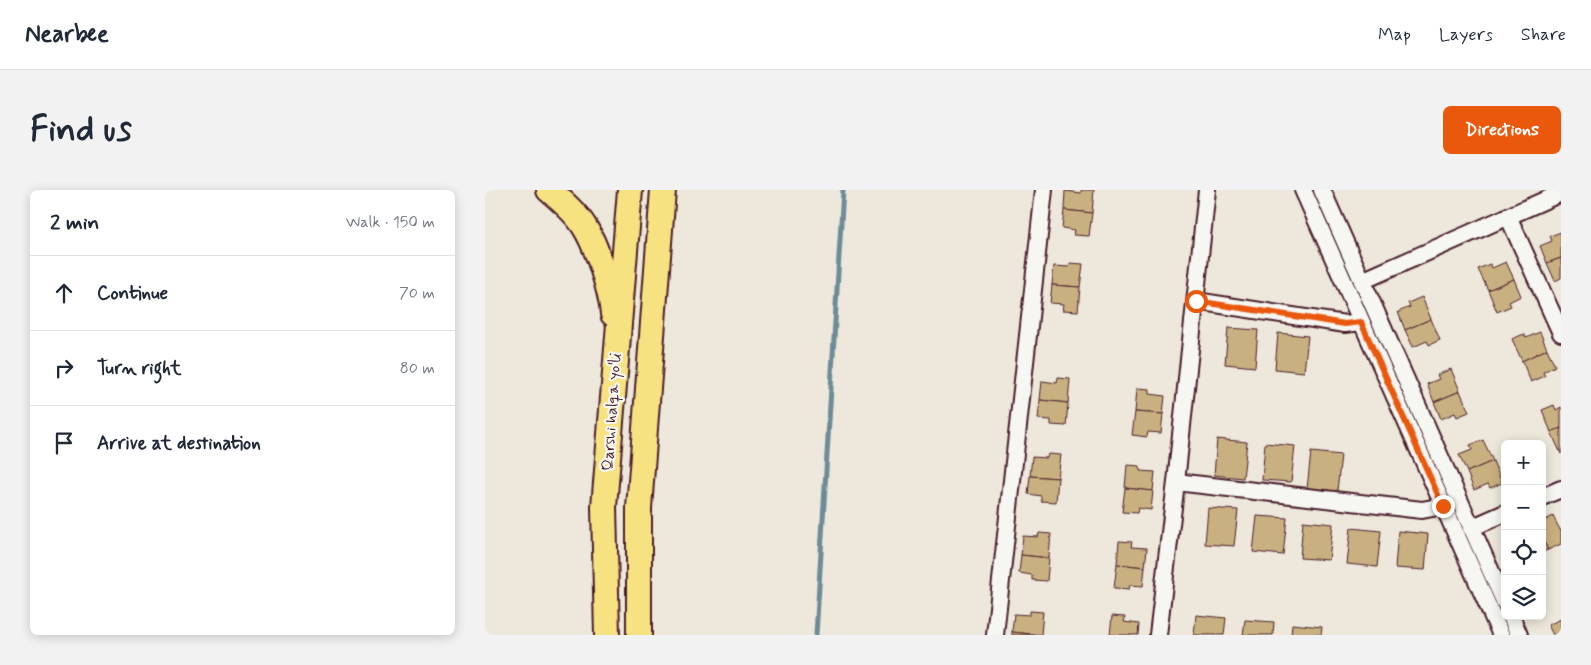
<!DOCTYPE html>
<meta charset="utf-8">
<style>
:root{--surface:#fff;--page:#f2f2f3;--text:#1f2937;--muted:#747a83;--line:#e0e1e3;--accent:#ea580c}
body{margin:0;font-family:Mynerve,sans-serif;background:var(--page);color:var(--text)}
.controls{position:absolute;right:15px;bottom:15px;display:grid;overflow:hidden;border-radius:8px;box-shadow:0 2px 12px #0003}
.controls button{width:45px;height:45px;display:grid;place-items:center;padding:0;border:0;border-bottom:1px solid var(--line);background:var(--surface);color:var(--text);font:25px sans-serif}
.stop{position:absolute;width:15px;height:15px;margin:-11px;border:4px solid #ea580c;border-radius:50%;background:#fff}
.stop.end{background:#ea580c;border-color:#fff;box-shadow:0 1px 5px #0008}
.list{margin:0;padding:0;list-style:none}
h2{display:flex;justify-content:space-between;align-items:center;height:65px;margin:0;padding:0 20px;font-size:21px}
h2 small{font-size:16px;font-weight:400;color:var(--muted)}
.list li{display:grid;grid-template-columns:32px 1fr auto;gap:15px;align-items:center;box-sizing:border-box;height:75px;padding:0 20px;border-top:1px solid var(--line)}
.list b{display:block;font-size:19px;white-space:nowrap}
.list em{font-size:16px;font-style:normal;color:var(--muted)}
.icon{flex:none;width:28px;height:28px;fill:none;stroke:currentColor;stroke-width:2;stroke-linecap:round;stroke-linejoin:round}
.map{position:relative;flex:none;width:1076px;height:445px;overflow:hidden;border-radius:8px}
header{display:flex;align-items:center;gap:30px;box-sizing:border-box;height:70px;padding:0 25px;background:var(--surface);border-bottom:1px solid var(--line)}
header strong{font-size:24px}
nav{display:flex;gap:28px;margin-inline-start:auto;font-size:18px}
.intro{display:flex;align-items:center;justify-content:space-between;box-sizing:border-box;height:120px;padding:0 30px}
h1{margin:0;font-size:35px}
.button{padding:12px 22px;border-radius:8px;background:var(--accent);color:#fff;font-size:18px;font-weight:700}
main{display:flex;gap:30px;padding:0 30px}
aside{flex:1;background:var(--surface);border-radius:8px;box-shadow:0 2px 12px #0003}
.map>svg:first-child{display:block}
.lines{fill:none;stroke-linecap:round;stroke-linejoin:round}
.stream{stroke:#6d8c98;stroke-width:5}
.building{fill:#c9b080;stroke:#4a1f2b}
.minor-casing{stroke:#4a1f2b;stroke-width:20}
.highway-casing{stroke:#4a1f2b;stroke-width:28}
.minor{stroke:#f6f6f2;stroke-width:16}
.highway{stroke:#f7e281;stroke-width:24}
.route{stroke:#ea580c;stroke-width:6}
.labels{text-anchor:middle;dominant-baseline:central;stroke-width:4.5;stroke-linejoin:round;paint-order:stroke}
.street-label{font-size:16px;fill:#4a1f2b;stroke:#f6f6f2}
</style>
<header>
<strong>Nearbee</strong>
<nav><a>Map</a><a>Layers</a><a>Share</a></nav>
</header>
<div class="intro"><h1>Find us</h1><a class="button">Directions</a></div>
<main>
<aside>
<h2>2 min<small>Walk · 150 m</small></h2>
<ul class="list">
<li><svg class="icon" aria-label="ahead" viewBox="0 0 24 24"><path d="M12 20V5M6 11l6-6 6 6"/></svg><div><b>Continue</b></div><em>70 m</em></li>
<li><svg class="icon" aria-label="right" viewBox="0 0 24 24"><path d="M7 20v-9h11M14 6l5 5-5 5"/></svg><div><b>Turn right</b></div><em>80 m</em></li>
<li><svg class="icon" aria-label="arrive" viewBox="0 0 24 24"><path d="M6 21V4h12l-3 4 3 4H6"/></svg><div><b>Arrive at destination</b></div></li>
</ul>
</aside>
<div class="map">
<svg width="1076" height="445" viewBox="0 0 1076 445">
<rect width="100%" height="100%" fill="#ede8db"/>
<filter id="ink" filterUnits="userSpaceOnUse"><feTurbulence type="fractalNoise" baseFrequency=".02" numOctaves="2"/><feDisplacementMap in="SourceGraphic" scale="10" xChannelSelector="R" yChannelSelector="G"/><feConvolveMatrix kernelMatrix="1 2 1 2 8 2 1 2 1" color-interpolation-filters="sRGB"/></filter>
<g filter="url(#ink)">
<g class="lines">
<path class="stream" d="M 331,445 L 358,0"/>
</g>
<g class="building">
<path d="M 596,0 L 609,0 L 607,23 L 579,20 L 580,1 L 596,3 Z"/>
<path d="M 579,20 L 607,23 L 604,46 L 589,45 L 590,40 L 577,38 Z"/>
<path d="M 1076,42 L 1076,68 L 1062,73 L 1055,56 L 1067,51 L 1065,46 Z"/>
<path d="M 1076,68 L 1076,88 L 1070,91 L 1062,73 Z"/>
<path d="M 1021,72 L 1029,89 L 1003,100 L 993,79 L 1005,74 L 1007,78 Z"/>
<path d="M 585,73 L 598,74 L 595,97 L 567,95 L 569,76 L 584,77 Z"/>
<path d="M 1029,89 L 1036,106 L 1024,112 L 1026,116 L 1012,122 L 1003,100 Z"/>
<path d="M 567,95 L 595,97 L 593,121 L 578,120 L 579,114 L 565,113 Z"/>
<path d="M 937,107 L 946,129 L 920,140 L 913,122 L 925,117 L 923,113 Z"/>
<path d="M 946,129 L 955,150 L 944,155 L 942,151 L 928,157 L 920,140 Z"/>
<path d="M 743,138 L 773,140 L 770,177 L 740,174 Z"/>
<path d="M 1055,142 L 1062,159 L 1037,171 L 1027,149 L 1039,144 L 1041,148 Z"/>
<path d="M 793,143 L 823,146 L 819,182 L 790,179 Z"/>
<path d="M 1062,159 L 1070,176 L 1058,182 L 1060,186 L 1046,192 L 1037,171 Z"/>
<path d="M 966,179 L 975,201 L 949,212 L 942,194 L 954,189 L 952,185 Z"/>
<path d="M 573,188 L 585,189 L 583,213 L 555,210 L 557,191 L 572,193 Z"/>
<path d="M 652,198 L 665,199 L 665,204 L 680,206 L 678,224 L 650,222 Z"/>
<path d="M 975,201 L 984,222 L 972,227 L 970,223 L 956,229 L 949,212 Z"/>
<path d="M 555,210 L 583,213 L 581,236 L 566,235 L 566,230 L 553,229 Z"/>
<path d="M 1069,215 L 1071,220 L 1076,217 L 1076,238 L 1066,242 L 1057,220 Z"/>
<path d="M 650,222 L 678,224 L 676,243 L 663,242 L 662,247 L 647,245 Z"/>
<path d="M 1076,238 L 1076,264 L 1066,242 Z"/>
<path d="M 732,249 L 762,252 L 758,288 L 729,285 Z"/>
<path d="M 998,250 L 1008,271 L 982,282 L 974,265 L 987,260 L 985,255 Z"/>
<path d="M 780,253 L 810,256 L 806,292 L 777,290 Z"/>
<path d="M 826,262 L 856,265 L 852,301 L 822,299 Z"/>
<path d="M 563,264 L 576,265 L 573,288 L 545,286 L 547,267 L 562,268 Z"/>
<path d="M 1008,271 L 1017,293 L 1005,298 L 1003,294 L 989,300 L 982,282 Z"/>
<path d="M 642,275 L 655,276 L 655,281 L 670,282 L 668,301 L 640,298 Z"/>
<path d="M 545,286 L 573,288 L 571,312 L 556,311 L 556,306 L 543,304 Z"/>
<path d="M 640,298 L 668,301 L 666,320 L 653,318 L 652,323 L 637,322 Z"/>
<path d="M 723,318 L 753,320 L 749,356 L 720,354 Z"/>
<path d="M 772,326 L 802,328 L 798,365 L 768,362 Z"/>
<path d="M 1068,326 L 1075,340 L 1076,340 L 1076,354 L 1063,360 L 1057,348 L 1057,332 Z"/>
<path d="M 818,331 L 848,334 L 844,370 L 815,368 Z"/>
<path d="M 866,338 L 896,341 L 892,377 L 862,374 Z"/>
<path d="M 913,341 L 943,344 L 940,380 L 910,378 Z"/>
<path d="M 554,343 L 566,344 L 564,368 L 536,365 L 538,346 L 553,347 Z"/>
<path d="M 1057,348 L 1063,360 L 1057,362 Z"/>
<path d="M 634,351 L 647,352 L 646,357 L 662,358 L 660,377 L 632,374 Z"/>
<path d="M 536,365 L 564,368 L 562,391 L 547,390 L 547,385 L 534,383 Z"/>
<path d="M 632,374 L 660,377 L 658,396 L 645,395 L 644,399 L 629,398 Z"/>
<path d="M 545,421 L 558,422 L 556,445 L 527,442 L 529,424 L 545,425 Z"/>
<path d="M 711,425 L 741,428 L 739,445 L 709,445 Z"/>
<path d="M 627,426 L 640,427 L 639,432 L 654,434 L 653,445 L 625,445 Z"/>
<path d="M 1076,429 L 1076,445 L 1068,445 L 1063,435 Z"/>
<path d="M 760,430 L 789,432 L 788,445 L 758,445 Z"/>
<path d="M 807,434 L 837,437 L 836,445 L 806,445 Z"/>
<path d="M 527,442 L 555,445 L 527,445 Z"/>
</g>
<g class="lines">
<g class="minor-casing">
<g id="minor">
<path d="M 818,0 L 1016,445"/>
<path d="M 837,0 L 1020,413"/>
<path d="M 1023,26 L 1076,143"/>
<path d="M 877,91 L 1076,3"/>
<path d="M 711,111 L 860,134 L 876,132"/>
<path d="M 691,292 L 937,320 L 958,316"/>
<path d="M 1057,307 L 1076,299"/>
<path d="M 986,338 L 1020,323"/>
<path d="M 1026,426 L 1034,445"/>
<path d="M 510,445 L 559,0"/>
<path d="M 673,445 L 691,292 L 722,0"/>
</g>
</g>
<g class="highway-casing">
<g id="highway">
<path d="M 64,0 C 76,10 91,23 99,36 C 112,56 126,101 128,124"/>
<path d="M 122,445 L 119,317 L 145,0"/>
<path d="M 154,445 L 154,318 L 178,0"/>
</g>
</g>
<use href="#minor" class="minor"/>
<use href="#highway" class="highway"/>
</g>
</g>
<g class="lines" filter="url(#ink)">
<path class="route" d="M 711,111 L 860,134 L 876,132 L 958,316"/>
</g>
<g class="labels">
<g class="street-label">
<text transform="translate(127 222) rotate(-86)">Qarshi halqa yoʻli</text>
</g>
</g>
</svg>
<div class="controls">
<button>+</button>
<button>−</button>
<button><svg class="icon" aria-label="locate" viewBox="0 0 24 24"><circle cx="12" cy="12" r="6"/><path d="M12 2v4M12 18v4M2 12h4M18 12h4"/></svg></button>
<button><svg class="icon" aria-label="layers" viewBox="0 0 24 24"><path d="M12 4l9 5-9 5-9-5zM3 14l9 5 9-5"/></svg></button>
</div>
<div class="stop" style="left:711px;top:111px"></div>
<div class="stop end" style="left:958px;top:316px"></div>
</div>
</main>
